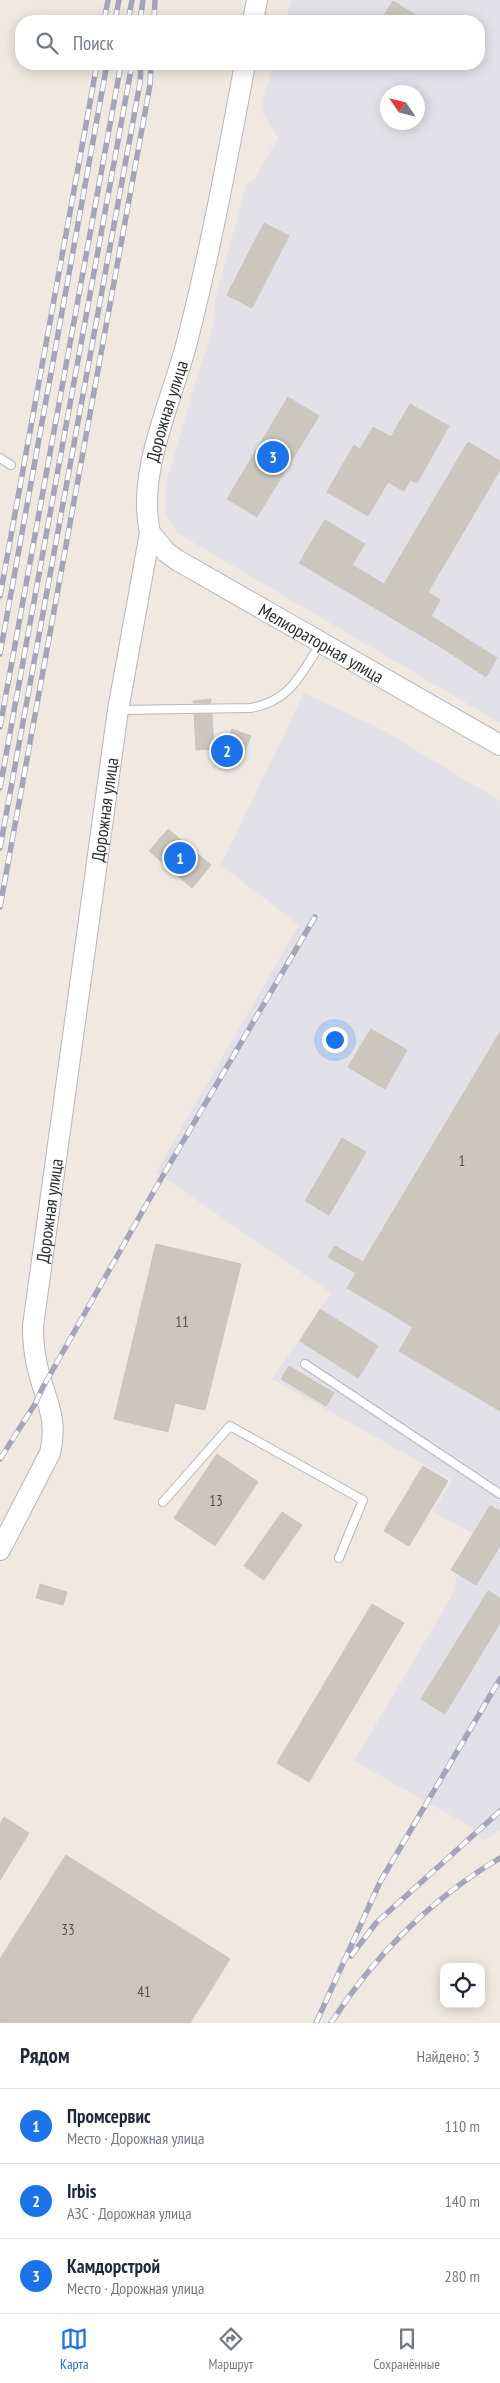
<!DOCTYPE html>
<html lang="ru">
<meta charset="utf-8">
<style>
:root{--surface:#fff;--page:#f2f2f3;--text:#1f2937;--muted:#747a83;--line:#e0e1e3;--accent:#1a73e8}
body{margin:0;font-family:"PT Sans Narrow",sans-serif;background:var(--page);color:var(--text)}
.controls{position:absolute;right:15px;bottom:15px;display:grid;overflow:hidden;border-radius:10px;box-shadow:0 2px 12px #0003}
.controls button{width:45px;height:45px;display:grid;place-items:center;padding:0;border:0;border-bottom:1px solid var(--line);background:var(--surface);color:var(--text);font:25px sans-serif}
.compass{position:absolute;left:380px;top:85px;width:45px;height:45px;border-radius:50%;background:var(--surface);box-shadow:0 2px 12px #0003;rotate:305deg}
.you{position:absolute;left:334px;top:1039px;width:18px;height:18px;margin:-12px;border:4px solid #fff;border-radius:50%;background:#1a73e8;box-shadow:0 0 0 8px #1a73e833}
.badge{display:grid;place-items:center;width:32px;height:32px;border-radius:50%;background:var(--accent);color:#fff;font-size:16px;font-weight:700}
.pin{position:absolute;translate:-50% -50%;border:2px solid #fff;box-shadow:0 1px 5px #0006}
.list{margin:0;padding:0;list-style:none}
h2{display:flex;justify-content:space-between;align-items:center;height:65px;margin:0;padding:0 20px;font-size:21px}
h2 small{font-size:16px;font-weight:400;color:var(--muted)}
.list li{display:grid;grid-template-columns:32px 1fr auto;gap:15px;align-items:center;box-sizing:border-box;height:75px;padding:0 20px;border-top:1px solid var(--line)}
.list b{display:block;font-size:19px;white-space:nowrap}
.list p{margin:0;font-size:16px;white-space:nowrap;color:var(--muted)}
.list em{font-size:16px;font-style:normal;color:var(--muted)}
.icon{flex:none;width:28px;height:28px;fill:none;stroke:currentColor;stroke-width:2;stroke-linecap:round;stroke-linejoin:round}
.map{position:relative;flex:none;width:500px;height:2023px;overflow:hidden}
.search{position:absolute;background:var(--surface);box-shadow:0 2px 12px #0003;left:15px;right:15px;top:15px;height:55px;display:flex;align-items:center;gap:12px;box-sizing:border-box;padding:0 18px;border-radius:20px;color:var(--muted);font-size:19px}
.sheet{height:290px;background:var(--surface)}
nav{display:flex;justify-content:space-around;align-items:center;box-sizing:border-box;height:70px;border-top:1px solid var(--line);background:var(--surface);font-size:14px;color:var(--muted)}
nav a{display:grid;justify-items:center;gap:2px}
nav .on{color:var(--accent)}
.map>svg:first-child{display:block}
.industrial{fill:#e3e1e8;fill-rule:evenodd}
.building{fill:#cbc7bf;stroke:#cbc5ba}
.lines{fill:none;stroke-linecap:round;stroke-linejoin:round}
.service-casing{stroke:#b4b7c1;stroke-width:10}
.tertiary-casing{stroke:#b4b7c1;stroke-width:22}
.service{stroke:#fff;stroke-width:8}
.tertiary{stroke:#fff;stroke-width:20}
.rail-casing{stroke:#a3a6b8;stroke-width:5.5}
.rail{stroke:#fff;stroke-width:4;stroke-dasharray:11;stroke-linecap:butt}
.labels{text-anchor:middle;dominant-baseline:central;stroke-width:4;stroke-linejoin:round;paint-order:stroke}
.number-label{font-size:15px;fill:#555452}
.street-label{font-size:18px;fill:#2e2e2e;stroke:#fff}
</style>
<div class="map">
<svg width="500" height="2023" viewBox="0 0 500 2023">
<rect width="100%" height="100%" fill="#efe9e1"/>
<g class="industrial">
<path d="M 291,0 L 500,0 L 500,723 L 177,533 L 165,512 L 165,486 L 216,314 L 214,305 L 246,184 L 254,180 L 278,138 L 261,109 L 273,64 L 479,64 L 479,21 L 285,21 ZM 388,92 L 418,92 L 418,122 L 388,122 Z"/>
<path d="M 304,693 L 383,730 L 500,801 L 500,1830 L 483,1841 L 473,1828 L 354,1761 L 451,1598 L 458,1573 L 478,1537 L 433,1512 L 452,1480 L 272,1379 L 331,1293 L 156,1172 L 299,925 L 221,865 Z"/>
</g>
<g class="building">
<path d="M 393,1 L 425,21 L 380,21 Z"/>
<path d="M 264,223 L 289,236 L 252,308 L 227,295 Z"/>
<path d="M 288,397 L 319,416 L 257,517 L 227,499 Z"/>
<path d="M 410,404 L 449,426 L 417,483 L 410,480 L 404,491 L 388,482 L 368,516 L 327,492 L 354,445 L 360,449 L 373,427 L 391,437 Z"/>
<path d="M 468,442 L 500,461 L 500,470 L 428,592 L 440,600 L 431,616 L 497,658 L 486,677 L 444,649 L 299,563 L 325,520 L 365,544 L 352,565 L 384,584 Z"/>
<path d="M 211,699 L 211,703 L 193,703 L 193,701 Z"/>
<path d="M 194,714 L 212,714 L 214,749 L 196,750 Z"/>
<path d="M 232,729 L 251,736 L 241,760 L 223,753 Z"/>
<path d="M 168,829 L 211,865 L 192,888 L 149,851 Z"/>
<path d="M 371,1029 L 407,1050 L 385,1089 L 348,1067 Z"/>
<path d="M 500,1032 L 500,1411 L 399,1351 L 413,1327 L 347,1288 L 356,1273 L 328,1257 L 335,1246 L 363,1262 Z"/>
<path d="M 342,1138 L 366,1152 L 329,1215 L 305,1201 Z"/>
<path d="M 156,1244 L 241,1264 L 205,1410 L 175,1403 L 168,1432 L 114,1419 Z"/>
<path d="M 320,1309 L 378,1346 L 358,1378 L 300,1341 Z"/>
<path d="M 289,1366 L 334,1393 L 326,1406 L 281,1379 Z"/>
<path d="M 217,1454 L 258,1482 L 215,1546 L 174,1518 Z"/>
<path d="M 423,1466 L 448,1481 L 409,1546 L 384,1531 Z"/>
<path d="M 490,1506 L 500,1511 L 500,1546 L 476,1585 L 451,1570 Z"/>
<path d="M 282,1512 L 302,1525 L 264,1580 L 244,1566 Z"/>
<path d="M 40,1584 L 67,1592 L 63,1605 L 36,1598 Z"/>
<path d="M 488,1591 L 500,1598 L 500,1623 L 445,1714 L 421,1699 Z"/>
<path d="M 372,1604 L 404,1623 L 309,1782 L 277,1763 Z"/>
<path d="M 4,1817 L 29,1833 L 0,1880 L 0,1824 Z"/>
<path d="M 66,1855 L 230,1959 L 190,2023 L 0,2023 L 0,1959 Z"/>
</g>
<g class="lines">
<g class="service-casing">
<g id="service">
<path d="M 0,458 L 11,465"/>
<path d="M 120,710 L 250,708 C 290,702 301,674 321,643"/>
<path d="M 305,1364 L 500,1494"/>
<path d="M 163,1502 L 230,1426 L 363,1500 L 339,1558"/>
</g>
</g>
<g class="tertiary-casing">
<g id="tertiary">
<path d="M 253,21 L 257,0"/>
<path id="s1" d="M 150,533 L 166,552 L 177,560 L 500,745"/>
<path id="s2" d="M 0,1550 L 50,1453 C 59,1417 44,1398 37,1365 C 34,1352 33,1339 33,1326 L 118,710 L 150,533 C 136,471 173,399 188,338 C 211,248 228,155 245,64"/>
</g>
</g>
<use href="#service" class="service"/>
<use href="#tertiary" class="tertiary"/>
<g class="rail-casing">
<g id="rail">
<path d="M 104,21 L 108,0"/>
<path d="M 115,21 L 119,0"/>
<path d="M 128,21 L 132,0"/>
<path d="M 140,21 L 143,0"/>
<path d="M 154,21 L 155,0"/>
<path d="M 0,596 L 97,64"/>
<path d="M 0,654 L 107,64"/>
<path d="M 0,727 L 121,64"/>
<path d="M 0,788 L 132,64"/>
<path d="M 0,848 L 140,83 L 141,64"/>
<path d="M 0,907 L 150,85 L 151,64"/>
<path d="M 0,1459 L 35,1404 L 43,1387 L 158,1184 L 315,917"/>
<path d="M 351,1956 L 376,1923 L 500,1811"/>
<path d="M 316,2023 L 380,1882 L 500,1679"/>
<path d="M 331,2023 C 373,1957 432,1898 500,1858"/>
</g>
</g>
<use href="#rail" class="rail"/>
</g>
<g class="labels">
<g class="number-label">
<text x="462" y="1160">1</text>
<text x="182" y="1321">11</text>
<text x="216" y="1500">13</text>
<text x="68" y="1929">33</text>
<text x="144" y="1991">41</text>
</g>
<g class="street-label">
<text stroke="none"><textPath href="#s2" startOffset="1165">Дорожная улица</textPath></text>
<text stroke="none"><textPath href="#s1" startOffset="205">Мелиораторная улица</textPath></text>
<text stroke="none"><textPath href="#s2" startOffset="760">Дорожная улица</textPath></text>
<text stroke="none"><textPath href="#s2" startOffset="355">Дорожная улица</textPath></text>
</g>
</g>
</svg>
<div class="controls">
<button><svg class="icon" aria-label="locate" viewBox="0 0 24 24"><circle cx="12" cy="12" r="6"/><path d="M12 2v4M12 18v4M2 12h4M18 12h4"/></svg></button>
</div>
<svg class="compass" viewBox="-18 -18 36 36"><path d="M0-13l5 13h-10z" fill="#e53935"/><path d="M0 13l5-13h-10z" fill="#747a83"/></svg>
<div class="you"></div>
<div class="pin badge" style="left:180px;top:858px">1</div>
<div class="pin badge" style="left:227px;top:751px">2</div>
<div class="pin badge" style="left:273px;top:457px">3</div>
<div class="search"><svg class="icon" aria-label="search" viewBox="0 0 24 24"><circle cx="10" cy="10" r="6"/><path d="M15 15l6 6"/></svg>Поиск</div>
</div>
<section class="sheet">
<h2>Рядом<small>Найдено: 3</small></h2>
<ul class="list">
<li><span class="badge">1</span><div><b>Промсервис</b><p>Место · Дорожная улица</p></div><em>110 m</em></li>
<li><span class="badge">2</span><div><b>Irbis</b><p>АЗС · Дорожная улица</p></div><em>140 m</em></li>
<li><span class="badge">3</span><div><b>Камдорстрой</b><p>Место · Дорожная улица</p></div><em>280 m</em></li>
</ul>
</section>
<nav>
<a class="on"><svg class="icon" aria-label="map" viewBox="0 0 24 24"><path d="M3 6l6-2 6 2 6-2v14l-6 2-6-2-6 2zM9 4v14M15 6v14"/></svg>Карта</a>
<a><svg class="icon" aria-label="directions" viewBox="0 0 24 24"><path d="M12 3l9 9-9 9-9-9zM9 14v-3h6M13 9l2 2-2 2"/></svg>Маршрут</a>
<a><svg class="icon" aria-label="saved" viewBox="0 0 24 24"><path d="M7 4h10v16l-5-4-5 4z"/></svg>Сохранённые</a>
</nav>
